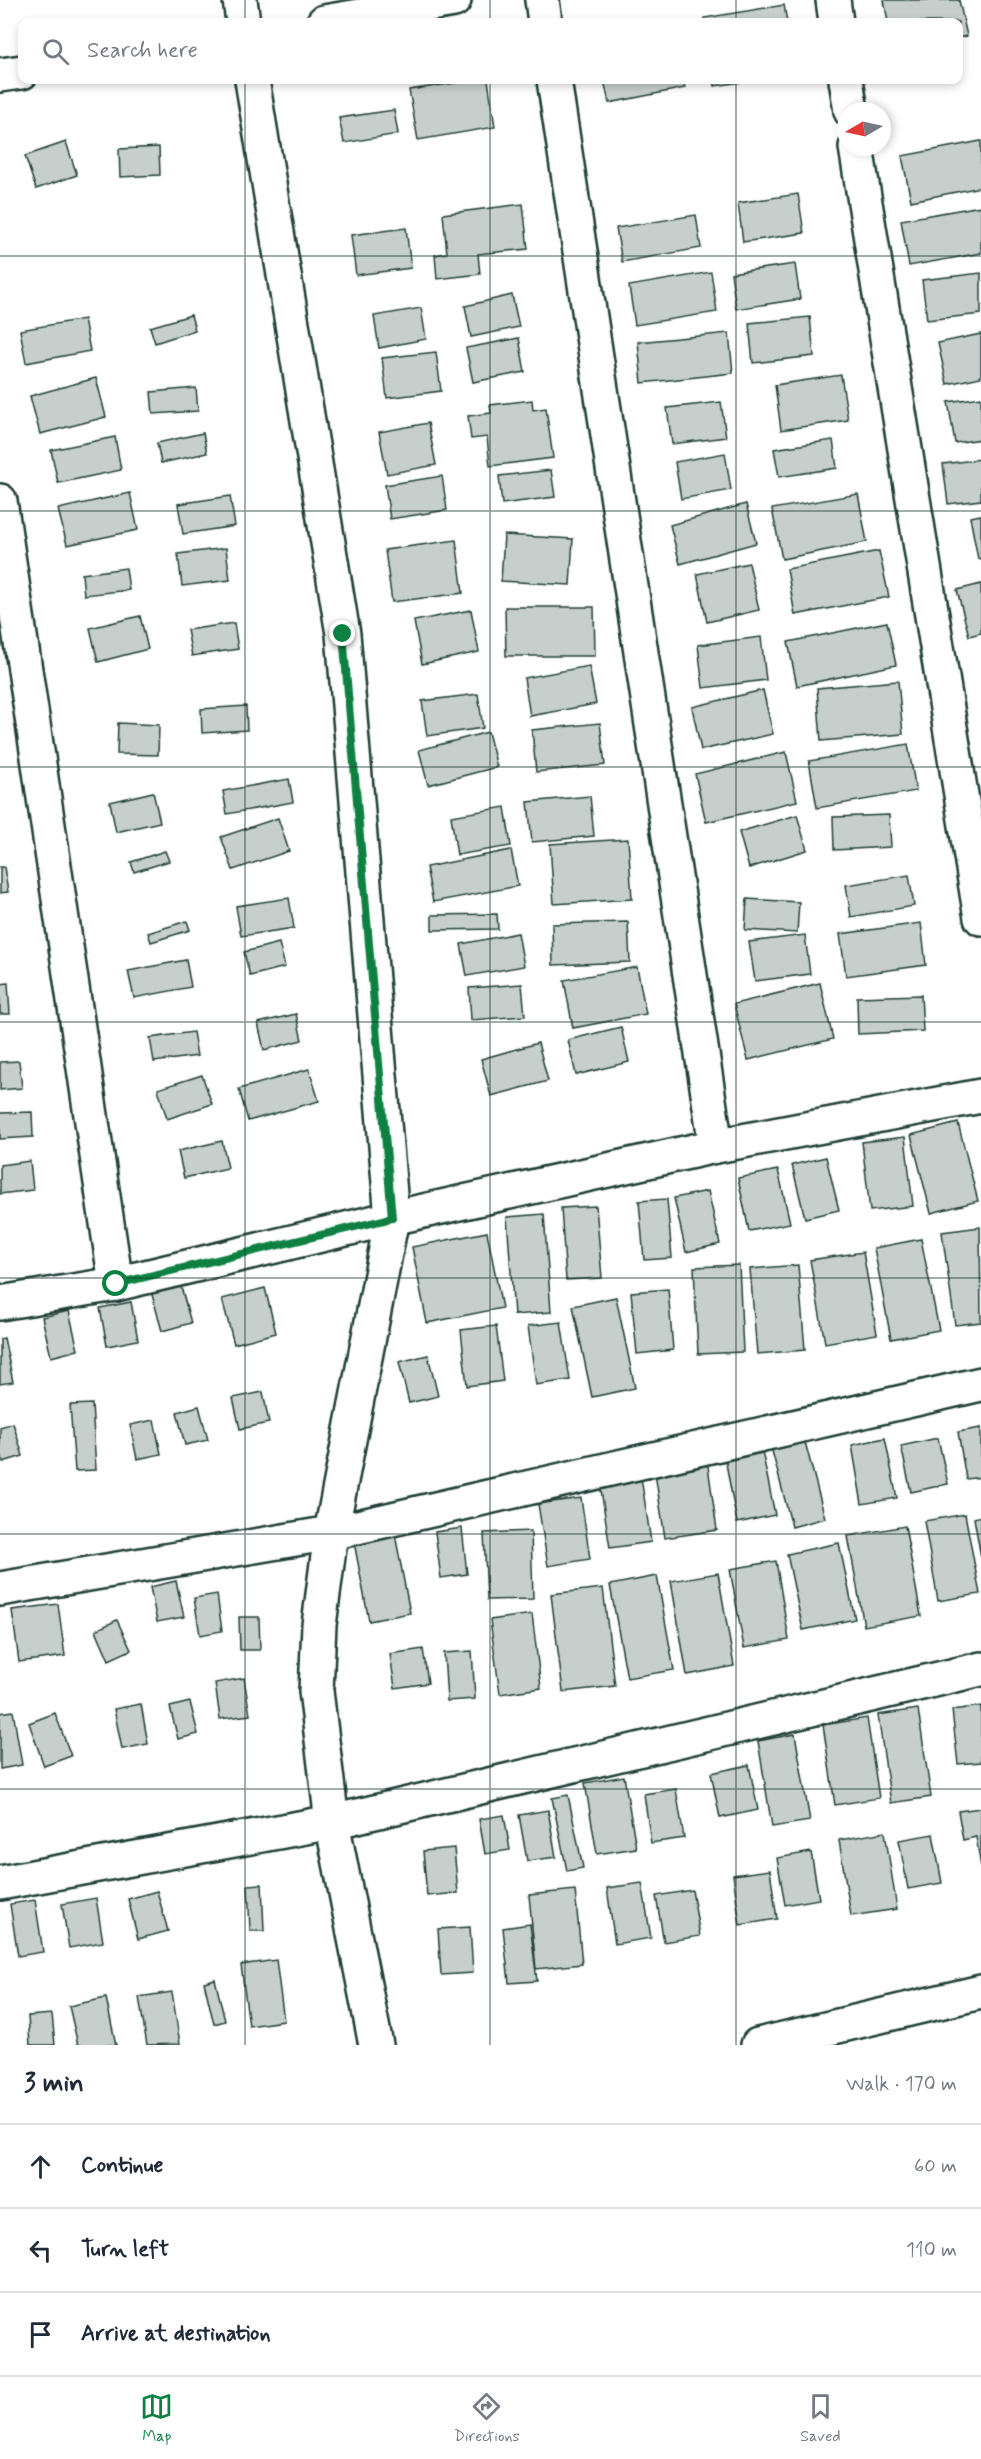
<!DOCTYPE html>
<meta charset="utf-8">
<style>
:root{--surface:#fff;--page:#f6f6f7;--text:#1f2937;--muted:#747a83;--line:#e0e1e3;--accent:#0b8043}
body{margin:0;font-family:Mynerve,sans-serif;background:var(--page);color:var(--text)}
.compass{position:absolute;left:837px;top:102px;width:54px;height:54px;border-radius:50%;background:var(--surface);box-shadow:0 3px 9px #0003;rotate:261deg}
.stop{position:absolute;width:18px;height:18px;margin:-14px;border:4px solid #0b8043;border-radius:50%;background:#fff}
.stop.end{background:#0b8043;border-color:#fff;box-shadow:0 2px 6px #0008}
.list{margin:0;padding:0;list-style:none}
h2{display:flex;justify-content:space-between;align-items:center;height:78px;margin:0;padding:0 24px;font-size:26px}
h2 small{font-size:20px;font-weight:400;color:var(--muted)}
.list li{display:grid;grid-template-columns:39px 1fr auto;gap:18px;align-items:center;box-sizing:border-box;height:84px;padding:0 24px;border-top:2px solid var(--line)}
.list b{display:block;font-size:22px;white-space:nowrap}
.list em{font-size:20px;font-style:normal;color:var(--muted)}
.icon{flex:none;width:33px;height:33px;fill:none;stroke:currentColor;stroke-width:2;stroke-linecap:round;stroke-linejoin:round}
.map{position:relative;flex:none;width:981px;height:2045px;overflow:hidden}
.search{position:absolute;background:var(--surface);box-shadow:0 3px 9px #0003;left:18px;right:18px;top:18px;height:66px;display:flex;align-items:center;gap:15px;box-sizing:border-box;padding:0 21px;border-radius:12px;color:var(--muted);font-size:22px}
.sheet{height:330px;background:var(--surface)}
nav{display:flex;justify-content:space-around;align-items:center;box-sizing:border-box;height:84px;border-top:2px solid var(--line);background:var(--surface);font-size:16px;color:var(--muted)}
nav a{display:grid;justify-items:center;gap:3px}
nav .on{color:var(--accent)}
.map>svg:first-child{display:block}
.building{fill:#c7cfcc;stroke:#1f3d34;stroke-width:1.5}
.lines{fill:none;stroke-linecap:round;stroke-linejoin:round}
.minor-casing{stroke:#1f3d34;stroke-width:38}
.tertiary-casing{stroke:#1f3d34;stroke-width:38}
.minor{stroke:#fff;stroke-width:33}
.tertiary{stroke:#fff;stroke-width:33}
.route{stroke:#0b8043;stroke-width:8}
.grid{fill:none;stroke:#1f3d34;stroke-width:1.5;stroke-opacity:0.55}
</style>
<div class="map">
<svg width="981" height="2045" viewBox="0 0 981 2045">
<rect width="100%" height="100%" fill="#fff"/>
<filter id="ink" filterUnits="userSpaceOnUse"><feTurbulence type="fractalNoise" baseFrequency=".0167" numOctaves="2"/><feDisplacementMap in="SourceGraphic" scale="12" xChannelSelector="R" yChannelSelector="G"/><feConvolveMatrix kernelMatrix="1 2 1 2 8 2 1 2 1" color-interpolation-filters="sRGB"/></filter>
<g filter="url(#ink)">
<g class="building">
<path d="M 884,0 L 959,0 L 967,36 L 958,38 L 958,22 L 888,22 Z"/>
<path d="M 784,5 L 787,22 L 705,22 L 704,18 Z"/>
<path d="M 475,80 L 488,80 L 495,127 L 418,140 L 409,90 Z"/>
<path d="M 604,80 L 683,80 L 685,88 L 609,103 Z"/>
<path d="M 714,80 L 755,80 L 715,86 Z"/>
<path d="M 394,110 L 398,134 L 344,143 L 339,118 Z"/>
<path d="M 981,141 L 981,187 L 911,201 L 902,156 Z"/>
<path d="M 66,142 L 77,175 L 36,189 L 25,156 Z"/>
<path d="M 159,147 L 160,175 L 120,177 L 119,149 Z"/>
<path d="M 798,194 L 804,233 L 743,242 L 738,203 Z"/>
<path d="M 523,204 L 528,249 L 478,254 L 480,274 L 437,279 L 435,255 L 447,253 L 443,214 Z"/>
<path d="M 981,206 L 981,253 L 909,266 L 901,220 Z"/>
<path d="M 696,215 L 701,248 L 622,262 L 616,228 Z"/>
<path d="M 406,228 L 411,268 L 356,275 L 351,235 Z"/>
<path d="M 795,264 L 800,299 L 736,309 L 731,273 Z"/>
<path d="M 711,272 L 717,312 L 635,325 L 629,286 Z"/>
<path d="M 981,273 L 981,314 L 927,320 L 922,280 Z"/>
<path d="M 512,295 L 519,327 L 471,337 L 465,306 Z"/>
<path d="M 421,308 L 426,339 L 379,348 L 374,316 Z"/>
<path d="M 191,315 L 195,330 L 155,343 L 150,327 Z"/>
<path d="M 810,317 L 814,356 L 753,363 L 749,323 Z"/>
<path d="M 84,319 L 90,351 L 26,363 L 20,330 Z"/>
<path d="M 729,333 L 733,373 L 642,383 L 638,342 Z"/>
<path d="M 981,334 L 981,377 L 947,384 L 938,343 Z"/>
<path d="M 519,338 L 525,372 L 473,382 L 466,348 Z"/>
<path d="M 436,352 L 441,391 L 387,398 L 382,358 Z"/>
<path d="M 841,375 L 848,420 L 781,430 L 775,385 Z"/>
<path d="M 96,378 L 106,417 L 40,434 L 30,396 Z"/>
<path d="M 196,388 L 198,411 L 153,414 L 151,392 Z"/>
<path d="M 981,397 L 981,439 L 955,443 L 948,402 Z"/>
<path d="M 532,400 L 533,410 L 546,408 L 553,458 L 490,466 L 487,437 L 471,439 L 468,416 L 491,413 L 490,405 Z"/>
<path d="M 721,402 L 726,437 L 672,444 L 667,408 Z"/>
<path d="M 428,423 L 436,465 L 387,474 L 379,432 Z"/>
<path d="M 203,433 L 207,453 L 161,463 L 157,443 Z"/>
<path d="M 115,437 L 121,470 L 58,483 L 51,450 Z"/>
<path d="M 833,440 L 837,468 L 779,477 L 774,449 Z"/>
<path d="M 725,453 L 731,490 L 681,499 L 675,462 Z"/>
<path d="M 981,459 L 981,500 L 948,504 L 943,464 Z"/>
<path d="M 551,470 L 555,497 L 502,504 L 499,476 Z"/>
<path d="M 442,476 L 447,510 L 390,519 L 385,485 Z"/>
<path d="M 130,493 L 138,530 L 67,545 L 58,509 Z"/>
<path d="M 858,494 L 867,542 L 782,559 L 772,509 Z"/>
<path d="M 230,496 L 235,526 L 183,534 L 178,504 Z"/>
<path d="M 746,504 L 756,543 L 680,564 L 670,525 Z"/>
<path d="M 981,515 L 981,559 L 978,559 L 970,517 Z"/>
<path d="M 504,535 L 573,539 L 570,585 L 501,581 Z"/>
<path d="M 456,540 L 463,593 L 392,602 L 385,550 Z"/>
<path d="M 226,548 L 230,580 L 182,586 L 178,554 Z"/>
<path d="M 879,551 L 889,597 L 795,615 L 787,569 Z"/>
<path d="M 749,563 L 759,610 L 707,622 L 697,574 Z"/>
<path d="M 126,568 L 129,590 L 84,595 L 82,574 Z"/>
<path d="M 981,584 L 981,633 L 969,636 L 957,590 Z"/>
<path d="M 505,607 L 594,607 L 595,656 L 506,656 Z"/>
<path d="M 471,610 L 479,652 L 422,664 L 414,621 Z"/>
<path d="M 140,616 L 148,649 L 98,662 L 90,628 Z"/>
<path d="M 887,622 L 896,665 L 797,686 L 788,642 Z"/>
<path d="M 234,623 L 238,649 L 192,656 L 187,630 Z"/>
<path d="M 761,637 L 766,680 L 703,688 L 698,645 Z"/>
<path d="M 589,666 L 596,704 L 530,716 L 524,678 Z"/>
<path d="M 898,681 L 903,734 L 821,741 L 817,688 Z"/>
<path d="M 763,690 L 773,734 L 701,750 L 692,707 Z"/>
<path d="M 478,694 L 483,728 L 427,736 L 422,701 Z"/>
<path d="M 246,706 L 247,730 L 202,733 L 201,709 Z"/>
<path d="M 118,723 L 159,725 L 158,755 L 117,754 Z"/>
<path d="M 600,723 L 605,765 L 536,772 L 532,730 Z"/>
<path d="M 488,732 L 497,767 L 428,785 L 419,750 Z"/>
<path d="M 908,744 L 916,791 L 817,808 L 809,761 Z"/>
<path d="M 786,752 L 797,801 L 706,822 L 695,774 Z"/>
<path d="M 289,779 L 293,802 L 227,814 L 223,791 Z"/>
<path d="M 153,792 L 160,822 L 116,832 L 110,802 Z"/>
<path d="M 590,796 L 594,836 L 532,842 L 528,802 Z"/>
<path d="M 505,807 L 511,846 L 457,855 L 451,816 Z"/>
<path d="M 797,815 L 807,850 L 749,868 L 739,832 Z"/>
<path d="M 889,815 L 891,847 L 834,850 L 833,817 Z"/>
<path d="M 278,818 L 289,851 L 233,870 L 221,837 Z"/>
<path d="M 628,839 L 632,899 L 554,904 L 550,844 Z"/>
<path d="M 511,850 L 518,886 L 433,902 L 426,867 Z"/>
<path d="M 165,851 L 169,861 L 134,872 L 131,862 Z"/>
<path d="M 0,867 L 4,867 L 8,892 L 0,893 Z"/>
<path d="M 909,875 L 914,906 L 851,917 L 846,885 Z"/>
<path d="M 289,898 L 294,928 L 241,936 L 236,906 Z"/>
<path d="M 747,899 L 799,902 L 797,933 L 745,930 Z"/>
<path d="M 497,914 L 498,929 L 432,930 L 432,915 Z"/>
<path d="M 187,921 L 190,930 L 151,942 L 148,933 Z"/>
<path d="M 628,922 L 630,962 L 553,965 L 552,924 Z"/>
<path d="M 921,923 L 926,965 L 846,976 L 840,934 Z"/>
<path d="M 518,933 L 524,966 L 467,976 L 461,944 Z"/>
<path d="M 805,935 L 810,974 L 755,981 L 749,942 Z"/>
<path d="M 279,943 L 285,967 L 250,976 L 244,952 Z"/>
<path d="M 186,960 L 191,987 L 134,998 L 128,971 Z"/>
<path d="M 637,967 L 646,1014 L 573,1028 L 564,980 Z"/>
<path d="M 8,983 L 10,1014 L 0,1014 L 0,984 Z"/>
<path d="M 820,983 L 833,1039 L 748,1060 L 734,1004 Z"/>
<path d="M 522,984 L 525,1016 L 471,1020 L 469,988 Z"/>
<path d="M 921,995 L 923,1031 L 858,1034 L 857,997 Z"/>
<path d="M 296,1014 L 302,1040 L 264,1050 L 258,1023 Z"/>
<path d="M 621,1027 L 629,1062 L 576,1075 L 568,1040 Z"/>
<path d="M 193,1032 L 197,1056 L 154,1062 L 150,1038 Z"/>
<path d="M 538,1043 L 548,1081 L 491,1096 L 481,1059 Z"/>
<path d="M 19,1061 L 22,1088 L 0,1090 L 0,1062 Z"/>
<path d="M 309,1069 L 319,1101 L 248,1121 L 239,1089 Z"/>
<path d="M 202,1075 L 212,1104 L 167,1119 L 158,1089 Z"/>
<path d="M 32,1112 L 33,1137 L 0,1139 L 0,1113 Z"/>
<path d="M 958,1123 L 978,1201 L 931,1213 L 911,1135 Z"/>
<path d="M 905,1137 L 913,1206 L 870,1211 L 862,1142 Z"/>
<path d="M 222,1141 L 228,1168 L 184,1178 L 178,1151 Z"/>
<path d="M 826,1157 L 839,1210 L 805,1218 L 792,1165 Z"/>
<path d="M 30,1161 L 33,1190 L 0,1194 L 0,1165 Z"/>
<path d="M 778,1170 L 790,1223 L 749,1231 L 738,1178 Z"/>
<path d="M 708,1191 L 720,1244 L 686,1252 L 674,1198 Z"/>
<path d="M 667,1199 L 672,1258 L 644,1260 L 639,1201 Z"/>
<path d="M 596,1206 L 602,1278 L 566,1280 L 561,1208 Z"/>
<path d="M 544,1214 L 551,1312 L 514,1315 L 507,1217 Z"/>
<path d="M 980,1227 L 981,1322 L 955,1325 L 942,1232 Z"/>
<path d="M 487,1232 L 502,1308 L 427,1323 L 412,1247 Z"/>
<path d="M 921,1239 L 939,1330 L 891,1339 L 874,1248 Z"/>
<path d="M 863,1252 L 877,1334 L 825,1343 L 810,1260 Z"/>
<path d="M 739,1265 L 743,1352 L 698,1354 L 694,1267 Z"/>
<path d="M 798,1265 L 805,1350 L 757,1354 L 750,1269 Z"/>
<path d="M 180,1283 L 191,1323 L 162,1331 L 151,1291 Z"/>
<path d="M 265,1288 L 276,1333 L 234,1344 L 222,1299 Z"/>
<path d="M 668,1289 L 673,1350 L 637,1354 L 631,1292 Z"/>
<path d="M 616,1297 L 635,1388 L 592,1397 L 573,1306 Z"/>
<path d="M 131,1302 L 138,1340 L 107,1346 L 100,1308 Z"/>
<path d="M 69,1311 L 78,1350 L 51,1357 L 42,1317 Z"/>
<path d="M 561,1322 L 570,1380 L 536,1385 L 528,1326 Z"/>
<path d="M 496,1326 L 503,1381 L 467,1386 L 461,1330 Z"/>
<path d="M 4,1338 L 13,1382 L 0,1384 L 0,1339 Z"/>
<path d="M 428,1355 L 438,1396 L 409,1403 L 399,1362 Z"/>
<path d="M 263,1392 L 269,1423 L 240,1429 L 233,1398 Z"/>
<path d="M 92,1404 L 96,1470 L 75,1471 L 70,1405 Z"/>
<path d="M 199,1406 L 208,1440 L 185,1445 L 177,1412 Z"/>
<path d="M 154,1420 L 161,1454 L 137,1459 L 130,1425 Z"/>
<path d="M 13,1423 L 23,1456 L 3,1462 L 0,1450 L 0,1427 Z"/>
<path d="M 981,1428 L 981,1477 L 966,1479 L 958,1432 Z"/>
<path d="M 804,1438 L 825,1518 L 792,1527 L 771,1447 Z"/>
<path d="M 885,1438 L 897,1498 L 862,1504 L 852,1445 Z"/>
<path d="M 938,1438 L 948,1484 L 911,1492 L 901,1446 Z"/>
<path d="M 762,1451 L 775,1515 L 737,1523 L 725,1458 Z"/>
<path d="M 707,1459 L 717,1530 L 665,1538 L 654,1467 Z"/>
<path d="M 640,1471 L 651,1542 L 610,1548 L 599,1477 Z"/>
<path d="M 581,1498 L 590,1559 L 548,1566 L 538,1504 Z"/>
<path d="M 965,1514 L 980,1594 L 938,1601 L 924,1521 Z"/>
<path d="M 981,1516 L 981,1557 L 974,1518 Z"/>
<path d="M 905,1526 L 921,1616 L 864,1626 L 848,1536 Z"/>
<path d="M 462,1528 L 467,1574 L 441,1578 L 435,1532 Z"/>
<path d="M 531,1531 L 533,1599 L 487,1600 L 484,1533 Z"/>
<path d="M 395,1534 L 410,1613 L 369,1621 L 354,1542 Z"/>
<path d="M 839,1543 L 855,1619 L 803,1630 L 787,1554 Z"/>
<path d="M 776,1561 L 789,1640 L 744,1648 L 730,1569 Z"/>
<path d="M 718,1573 L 734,1666 L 687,1675 L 671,1581 Z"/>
<path d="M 657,1576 L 674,1670 L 627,1678 L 610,1585 Z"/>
<path d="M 176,1581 L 184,1617 L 157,1622 L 150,1587 Z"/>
<path d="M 603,1588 L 615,1686 L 563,1692 L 551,1594 Z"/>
<path d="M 217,1594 L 222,1631 L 200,1635 L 194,1598 Z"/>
<path d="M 58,1604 L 65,1656 L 19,1662 L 12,1610 Z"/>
<path d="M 532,1614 L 541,1688 L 500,1694 L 490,1620 Z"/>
<path d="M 239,1617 L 259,1617 L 260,1650 L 240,1650 Z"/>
<path d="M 117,1620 L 131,1650 L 109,1660 L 96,1630 Z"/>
<path d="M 423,1649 L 428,1683 L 395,1688 L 390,1654 Z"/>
<path d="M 472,1651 L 475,1699 L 447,1701 L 444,1653 Z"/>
<path d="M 244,1678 L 250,1715 L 220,1719 L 215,1683 Z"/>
<path d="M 190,1702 L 198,1734 L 178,1739 L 170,1707 Z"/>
<path d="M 141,1704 L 148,1744 L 122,1749 L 114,1709 Z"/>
<path d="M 981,1706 L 981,1762 L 958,1764 L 952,1710 Z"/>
<path d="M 918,1709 L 931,1797 L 891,1803 L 878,1715 Z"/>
<path d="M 13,1711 L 22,1765 L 0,1769 L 0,1713 Z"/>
<path d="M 55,1713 L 71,1756 L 44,1766 L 29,1723 Z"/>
<path d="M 867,1718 L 879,1798 L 835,1805 L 823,1725 Z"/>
<path d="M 795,1734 L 810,1821 L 772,1827 L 758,1741 Z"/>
<path d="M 749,1765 L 758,1810 L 720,1818 L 711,1773 Z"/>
<path d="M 624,1776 L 636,1848 L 597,1854 L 585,1783 Z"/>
<path d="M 676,1789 L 684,1838 L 651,1843 L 644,1794 Z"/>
<path d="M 568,1795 L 583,1868 L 567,1871 L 552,1798 Z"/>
<path d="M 981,1808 L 981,1867 L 976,1837 L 963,1840 L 958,1811 Z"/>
<path d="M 548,1810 L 556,1857 L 527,1861 L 519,1815 Z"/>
<path d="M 504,1815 L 510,1850 L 485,1854 L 479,1819 Z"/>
<path d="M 885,1832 L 897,1909 L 851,1916 L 839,1840 Z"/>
<path d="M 933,1834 L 942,1883 L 908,1889 L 899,1840 Z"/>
<path d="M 454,1848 L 458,1893 L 427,1896 L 423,1851 Z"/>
<path d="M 811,1852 L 819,1899 L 785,1905 L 777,1858 Z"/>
<path d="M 770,1870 L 777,1919 L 740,1925 L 733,1875 Z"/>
<path d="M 642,1883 L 651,1938 L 615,1944 L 607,1888 Z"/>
<path d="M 262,1884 L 264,1931 L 250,1931 L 248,1885 Z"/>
<path d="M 575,1890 L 582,1964 L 536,1969 L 529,1895 Z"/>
<path d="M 692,1890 L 700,1936 L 664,1942 L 656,1896 Z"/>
<path d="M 157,1891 L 168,1931 L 138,1939 L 128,1899 Z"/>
<path d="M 96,1898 L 103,1942 L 69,1948 L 62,1904 Z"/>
<path d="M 35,1900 L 43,1952 L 18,1956 L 10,1904 Z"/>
<path d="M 530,1924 L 537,1981 L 509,1983 L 503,1928 Z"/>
<path d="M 470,1927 L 473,1973 L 441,1975 L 438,1929 Z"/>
<path d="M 276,1960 L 284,2021 L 249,2026 L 241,1965 Z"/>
<path d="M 215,1979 L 225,2021 L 214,2024 L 204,1982 Z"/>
<path d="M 172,1992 L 180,2044 L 147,2045 L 139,1997 Z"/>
<path d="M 106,1998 L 116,2045 L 78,2045 L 69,2006 Z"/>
<path d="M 52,2014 L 55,2045 L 30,2045 L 28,2016 Z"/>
</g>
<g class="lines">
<g class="minor-casing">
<g id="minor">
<path d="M 240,0 L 243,22"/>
<path d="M 542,0 L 545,22"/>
<path d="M 833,0 L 836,22"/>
<path d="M 252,80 L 343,634 L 392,1218 L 331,1533 L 319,1625 L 316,1691 L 332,1822 L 376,2045"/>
<path d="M 554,80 L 716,1146"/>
<path d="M 846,80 L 851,111"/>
<path d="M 856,147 L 981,918"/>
<path d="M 0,501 L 116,1284"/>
<path d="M 0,1303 L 116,1284 L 392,1218 L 716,1146 L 981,1096"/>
<path d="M 0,1589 L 331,1533 L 981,1384"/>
<path d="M 0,1883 L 332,1822 L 981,1669"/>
<path d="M 758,2045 L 981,1992"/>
</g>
</g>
<g class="tertiary-casing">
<g id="tertiary">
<path d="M 324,22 L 454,0"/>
<path d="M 0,75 L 22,72"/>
</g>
</g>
<use href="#minor" class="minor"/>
<use href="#tertiary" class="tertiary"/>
</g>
</g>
<g class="lines" filter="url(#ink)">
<path class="route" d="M 116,1284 L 392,1218 L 343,634"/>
</g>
<path class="grid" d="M 245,0 L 245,22M 490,0 L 490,22M 736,0 L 736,22M 245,80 L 245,2045M 490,80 L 490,2045M 736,80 L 736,2045M 0,256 L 981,256M 0,511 L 981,511M 0,767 L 981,767M 0,1022 L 981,1022M 0,1278 L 981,1278M 0,1534 L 981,1534M 0,1789 L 981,1789"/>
</svg>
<svg class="compass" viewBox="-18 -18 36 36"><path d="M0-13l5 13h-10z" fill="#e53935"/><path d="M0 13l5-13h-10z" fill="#747a83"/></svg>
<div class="stop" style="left:116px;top:1284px"></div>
<div class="stop end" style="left:343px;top:634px"></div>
<div class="search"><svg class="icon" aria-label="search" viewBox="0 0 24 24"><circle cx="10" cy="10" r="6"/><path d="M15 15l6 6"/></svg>Search here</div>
</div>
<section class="sheet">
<h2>3 min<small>Walk · 170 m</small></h2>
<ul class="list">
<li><svg class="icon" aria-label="ahead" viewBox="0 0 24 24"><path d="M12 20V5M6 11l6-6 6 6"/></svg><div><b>Continue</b></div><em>60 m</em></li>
<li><svg class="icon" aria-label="left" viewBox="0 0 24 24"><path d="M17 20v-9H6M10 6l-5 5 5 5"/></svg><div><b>Turn left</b></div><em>110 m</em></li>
<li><svg class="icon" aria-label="arrive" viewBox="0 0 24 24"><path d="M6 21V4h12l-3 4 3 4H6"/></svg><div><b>Arrive at destination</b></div></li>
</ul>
</section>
<nav>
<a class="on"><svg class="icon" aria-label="map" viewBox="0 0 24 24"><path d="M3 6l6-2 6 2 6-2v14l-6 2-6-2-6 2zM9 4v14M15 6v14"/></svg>Map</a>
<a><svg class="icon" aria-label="directions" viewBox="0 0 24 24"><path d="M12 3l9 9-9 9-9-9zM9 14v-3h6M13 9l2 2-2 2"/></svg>Directions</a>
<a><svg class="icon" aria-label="saved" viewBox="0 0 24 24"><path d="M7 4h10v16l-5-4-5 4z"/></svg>Saved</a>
</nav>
